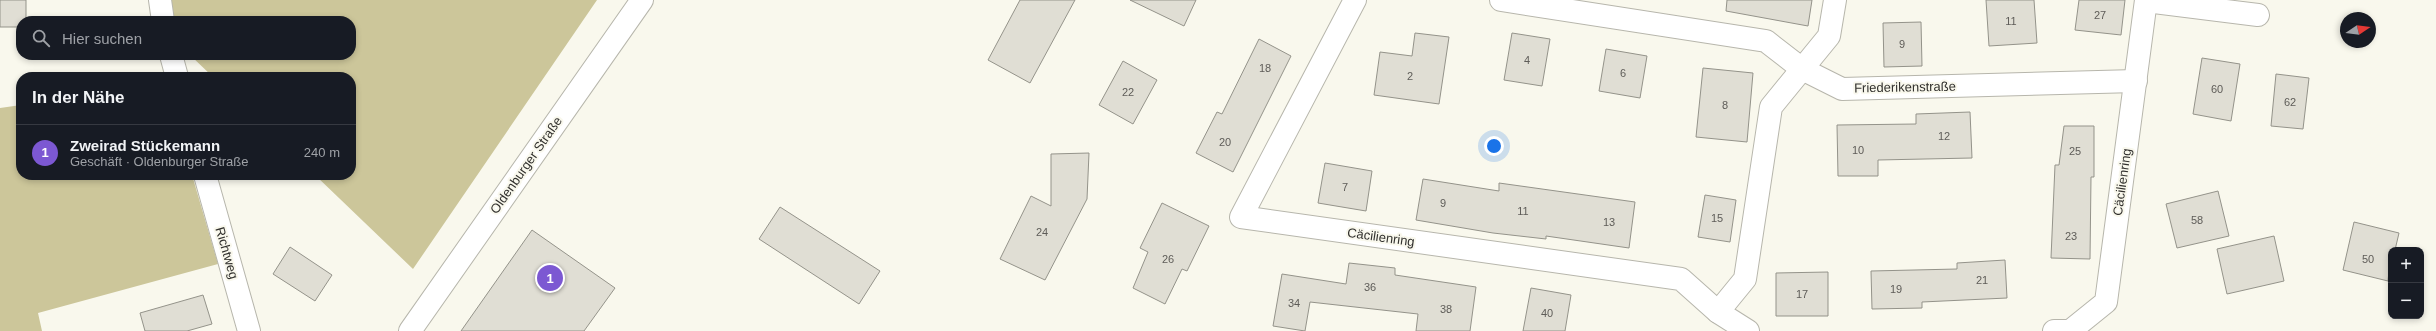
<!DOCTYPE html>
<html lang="de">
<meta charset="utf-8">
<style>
:root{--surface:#171b24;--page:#20242c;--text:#f1f3f6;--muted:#9ea1a6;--line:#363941;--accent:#7c58d2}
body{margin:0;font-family:Helvetica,sans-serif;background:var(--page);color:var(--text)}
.controls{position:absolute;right:12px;bottom:12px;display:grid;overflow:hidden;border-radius:8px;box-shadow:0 2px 6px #0003}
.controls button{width:36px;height:36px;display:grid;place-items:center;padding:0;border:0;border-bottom:1px solid var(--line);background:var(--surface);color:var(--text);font:20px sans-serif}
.compass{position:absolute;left:2340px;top:12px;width:36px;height:36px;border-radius:50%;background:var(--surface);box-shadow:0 2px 6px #0003;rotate:77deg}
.you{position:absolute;left:1494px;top:146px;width:14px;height:14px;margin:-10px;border:3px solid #fff;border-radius:50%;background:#1a73e8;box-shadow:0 0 0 6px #1a73e833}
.badge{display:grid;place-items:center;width:26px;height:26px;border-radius:50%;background:var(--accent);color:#fff;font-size:13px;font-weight:700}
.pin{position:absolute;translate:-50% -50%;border:2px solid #fff;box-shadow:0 1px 4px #0006}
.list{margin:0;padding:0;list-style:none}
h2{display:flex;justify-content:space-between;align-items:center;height:52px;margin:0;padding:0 16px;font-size:17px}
h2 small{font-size:13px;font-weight:400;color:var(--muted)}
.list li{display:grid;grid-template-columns:26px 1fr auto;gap:12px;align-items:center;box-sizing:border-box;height:56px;padding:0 16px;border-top:1px solid var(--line)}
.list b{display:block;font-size:15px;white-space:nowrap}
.list p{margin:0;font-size:13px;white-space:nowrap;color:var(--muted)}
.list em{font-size:13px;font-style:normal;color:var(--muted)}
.icon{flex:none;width:22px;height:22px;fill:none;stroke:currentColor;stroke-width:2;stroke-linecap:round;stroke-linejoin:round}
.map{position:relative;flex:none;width:2436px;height:331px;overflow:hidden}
.search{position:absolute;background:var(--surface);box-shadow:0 2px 6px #0003;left:16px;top:16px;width:340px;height:44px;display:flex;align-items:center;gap:10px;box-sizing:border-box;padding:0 14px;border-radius:16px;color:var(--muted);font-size:15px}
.panel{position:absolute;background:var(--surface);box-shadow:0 2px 6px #0003;left:16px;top:72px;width:340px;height:108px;border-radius:16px}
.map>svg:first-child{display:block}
.green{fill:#ccc69a}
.building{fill:#e0ded4;stroke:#94938a}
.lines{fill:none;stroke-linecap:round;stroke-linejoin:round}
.minor-casing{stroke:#b7b6ac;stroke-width:24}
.tertiary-casing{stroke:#b7b6ac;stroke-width:24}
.minor{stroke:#fff;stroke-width:22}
.tertiary{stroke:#fff;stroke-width:22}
.labels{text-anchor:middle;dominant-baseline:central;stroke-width:4;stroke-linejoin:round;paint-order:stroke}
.number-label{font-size:11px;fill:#5e5c58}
.street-label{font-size:13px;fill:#32312e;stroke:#f9f8ed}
</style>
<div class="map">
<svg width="2436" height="331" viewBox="0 0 2436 331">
<rect width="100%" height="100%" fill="#f9f8ed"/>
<g class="green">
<path d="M 160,0 L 597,0 L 413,269 L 315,175 L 351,175 L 351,77 L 213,77 L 190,55 L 351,55 L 351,21 L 163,21 Z"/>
<path d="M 21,105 L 21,175 L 192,175 L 218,264 L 38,313 L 42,331 L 0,331 L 0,108 Z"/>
</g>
<g class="building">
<path d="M 0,0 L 26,0 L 26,21 L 21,21 L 21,27 L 0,27 Z"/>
<path d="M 1020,0 L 1075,0 L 1030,83 L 988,60 Z"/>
<path d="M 1130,0 L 1196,0 L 1184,26 Z"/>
<path d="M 1727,0 L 1812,0 L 1808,26 L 1726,11 Z"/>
<path d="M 1986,0 L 2034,0 L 2037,43 L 1989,46 Z"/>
<path d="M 2079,0 L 2125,0 L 2121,35 L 2075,30 Z"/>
<path d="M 1921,22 L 1922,66 L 1884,67 L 1883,23 Z"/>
<path d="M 1415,33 L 1449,37 L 1439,104 L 1374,95 L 1380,52 L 1412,56 Z"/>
<path d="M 1512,33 L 1550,39 L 1542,86 L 1504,80 Z"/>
<path d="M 1259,39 L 1291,56 L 1233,172 L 1196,153 L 1217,112 L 1222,114 Z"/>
<path d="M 1606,49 L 1647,56 L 1640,98 L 1599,91 Z"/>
<path d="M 2202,58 L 2240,64 L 2231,121 L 2193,114 Z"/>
<path d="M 1123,61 L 1157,80 L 1133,124 L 1099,105 Z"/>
<path d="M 1703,68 L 1753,73 L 1747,142 L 1696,137 Z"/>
<path d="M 2276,74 L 2309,78 L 2303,129 L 2271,126 Z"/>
<path d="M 1970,112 L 1972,158 L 1878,160 L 1878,176 L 1838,176 L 1837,125 L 1916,124 L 1916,114 Z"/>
<path d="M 2064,126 L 2094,126 L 2094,177 L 2091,177 L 2090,259 L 2051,258 L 2055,165 L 2059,165 Z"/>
<path d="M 1089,153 L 1087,199 L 1045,280 L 1000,259 L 1031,196 L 1051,206 L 1051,154 Z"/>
<path d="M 1325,163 L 1372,171 L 1366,211 L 1318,203 Z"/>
<path d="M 1423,179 L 1499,191 L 1499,183 L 1635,202 L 1629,248 L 1546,236 L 1546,239 L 1493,233 L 1416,220 Z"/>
<path d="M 2218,191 L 2229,236 L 2177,248 L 2166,204 Z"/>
<path d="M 1705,195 L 1736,200 L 1730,242 L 1698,237 Z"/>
<path d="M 1162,203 L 1209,226 L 1187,271 L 1182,269 L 1165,304 L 1133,288 L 1148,252 L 1140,248 Z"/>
<path d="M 780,207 L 880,271 L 859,304 L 759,239 Z"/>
<path d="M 2354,222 L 2399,233 L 2395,250 L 2391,250 L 2388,281 L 2343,270 Z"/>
<path d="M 532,230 L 615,288 L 584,331 L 461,331 Z"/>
<path d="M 2274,236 L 2284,281 L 2227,294 L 2217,249 Z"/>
<path d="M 290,247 L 332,275 L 315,301 L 273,274 Z"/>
<path d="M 2005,260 L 2007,298 L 1922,302 L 1922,308 L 1872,309 L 1871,271 L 1957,269 L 1957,263 Z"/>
<path d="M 1349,263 L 1395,268 L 1395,275 L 1476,287 L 1470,331 L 1416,331 L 1418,314 L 1310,302 L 1305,331 L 1273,326 L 1282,274 L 1346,284 Z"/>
<path d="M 1828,272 L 1828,316 L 1776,316 L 1776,273 Z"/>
<path d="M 1531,288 L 1571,295 L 1565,331 L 1523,331 Z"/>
<path d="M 203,295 L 212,324 L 187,331 L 145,331 L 140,313 Z"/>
</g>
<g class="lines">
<g class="minor-casing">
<g id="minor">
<path d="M 160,0 L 163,21"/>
<path d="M 1355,0 L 1241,217 L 1681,279 L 1718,312 L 1748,331"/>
<path d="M 1501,0 L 1766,41 L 1802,69 L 1842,89 L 2136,81"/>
<path d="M 2146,1 L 2258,15"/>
<path d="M 171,55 L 177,77"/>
<path d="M 205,175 L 249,331"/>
<path d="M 1718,312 L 1745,279 L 1771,107 L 1829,36 L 1835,0"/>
<path d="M 2054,331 L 2070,331 L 2106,302 L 2146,0"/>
</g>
</g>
<g class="tertiary-casing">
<path id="tertiary" d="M 410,331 L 642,0"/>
</g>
<use href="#minor" class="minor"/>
<use href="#tertiary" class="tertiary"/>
</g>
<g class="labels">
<g class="number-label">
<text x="2100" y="15">27</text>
<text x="2011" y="21">11</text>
<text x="1902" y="44">9</text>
<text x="1527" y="60">4</text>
<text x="1265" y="68">18</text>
<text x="1623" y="73">6</text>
<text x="1410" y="76">2</text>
<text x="2217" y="89">60</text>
<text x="1128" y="92">22</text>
<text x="2290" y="102">62</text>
<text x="1725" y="105">8</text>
<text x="1944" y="136">12</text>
<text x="1225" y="142">20</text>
<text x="1858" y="150">10</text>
<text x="2075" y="151">25</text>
<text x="1345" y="187">7</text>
<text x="1443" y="203">9</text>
<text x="1523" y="211">11</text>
<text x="1717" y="218">15</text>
<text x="2197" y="220">58</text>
<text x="1609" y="222">13</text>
<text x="1042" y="232">24</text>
<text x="2071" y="236">23</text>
<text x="1168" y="259">26</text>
<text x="2368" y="259">50</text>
<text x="1982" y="280">21</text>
<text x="1370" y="287">36</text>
<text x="1896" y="289">19</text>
<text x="1802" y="294">17</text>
<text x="1294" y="303">34</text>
<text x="1446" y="309">38</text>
<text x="1547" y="313">40</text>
</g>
<g class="street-label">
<text transform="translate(1905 87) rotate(-1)">Friederikenstraße</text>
<text transform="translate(526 165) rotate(-55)">Oldenburger Straße</text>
<text transform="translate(2122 182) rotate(-82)">Cäcilienring</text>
<text transform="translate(1381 237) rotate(8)">Cäcilienring</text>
<text transform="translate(227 253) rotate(74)">Richtweg</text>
</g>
</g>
</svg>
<div class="controls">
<button>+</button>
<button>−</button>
</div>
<svg class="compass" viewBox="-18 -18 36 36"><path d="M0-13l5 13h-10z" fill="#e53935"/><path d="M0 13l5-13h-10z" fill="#9ea1a6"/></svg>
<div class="you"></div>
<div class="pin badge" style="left:550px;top:278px">1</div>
<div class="search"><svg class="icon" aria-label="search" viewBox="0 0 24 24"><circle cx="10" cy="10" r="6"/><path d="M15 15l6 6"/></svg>Hier suchen</div>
<section class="panel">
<h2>In der Nähe<small></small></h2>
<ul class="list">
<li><span class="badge">1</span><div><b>Zweirad Stückemann</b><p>Geschäft · Oldenburger Straße</p></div><em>240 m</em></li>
</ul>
</section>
</div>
